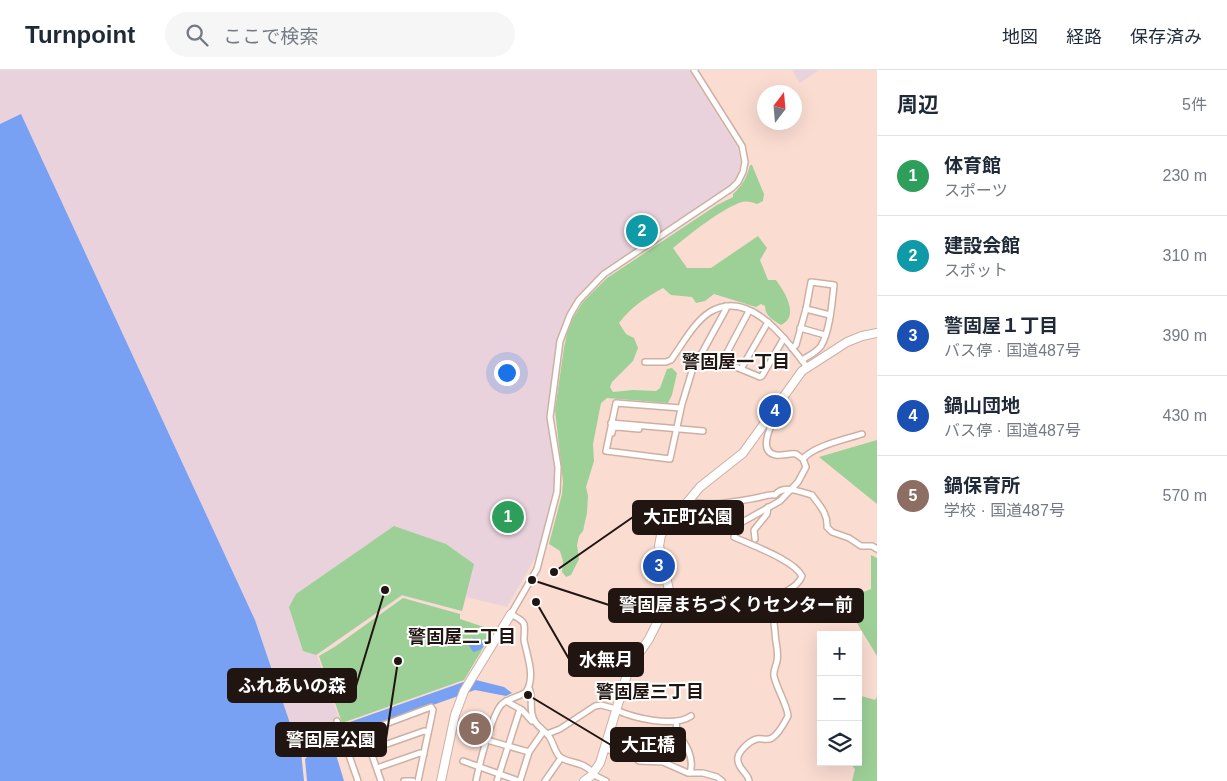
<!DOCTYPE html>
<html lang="ja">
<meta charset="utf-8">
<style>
:root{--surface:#fff;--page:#f6f6f7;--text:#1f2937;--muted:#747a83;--line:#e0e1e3;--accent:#0f766e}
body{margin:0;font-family:Helvetica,"Noto Sans JP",sans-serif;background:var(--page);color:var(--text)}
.controls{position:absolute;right:15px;bottom:15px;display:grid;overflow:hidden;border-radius:0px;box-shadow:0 5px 20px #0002}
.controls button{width:45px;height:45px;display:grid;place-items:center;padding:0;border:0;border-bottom:1px solid var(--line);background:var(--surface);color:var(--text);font:25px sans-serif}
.compass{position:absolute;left:757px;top:15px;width:45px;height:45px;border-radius:50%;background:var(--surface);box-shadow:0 5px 20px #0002;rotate:16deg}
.you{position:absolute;left:506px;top:302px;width:18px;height:18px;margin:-12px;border:4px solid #fff;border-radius:50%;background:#1a73e8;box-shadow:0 0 0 8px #1a73e833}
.badge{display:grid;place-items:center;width:32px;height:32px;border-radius:50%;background:var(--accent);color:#fff;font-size:16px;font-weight:700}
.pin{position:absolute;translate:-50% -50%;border:2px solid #fff;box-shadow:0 1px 5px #0006}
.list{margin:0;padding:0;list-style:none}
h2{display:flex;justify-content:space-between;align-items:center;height:65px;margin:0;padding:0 20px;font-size:21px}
h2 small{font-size:16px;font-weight:400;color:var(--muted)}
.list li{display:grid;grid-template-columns:32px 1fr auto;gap:15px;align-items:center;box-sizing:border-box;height:80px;padding:0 20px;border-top:1px solid var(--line)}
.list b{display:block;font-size:19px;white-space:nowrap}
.list p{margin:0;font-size:16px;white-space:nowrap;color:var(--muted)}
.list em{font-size:16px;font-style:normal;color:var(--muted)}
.icon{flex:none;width:28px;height:28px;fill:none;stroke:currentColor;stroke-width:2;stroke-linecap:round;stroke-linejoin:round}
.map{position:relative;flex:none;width:877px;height:711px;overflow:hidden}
header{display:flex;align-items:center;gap:30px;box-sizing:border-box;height:70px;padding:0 25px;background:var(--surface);border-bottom:1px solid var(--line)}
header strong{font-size:24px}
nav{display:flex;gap:28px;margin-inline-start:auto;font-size:18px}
.search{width:350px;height:45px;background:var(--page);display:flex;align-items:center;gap:12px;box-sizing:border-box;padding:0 18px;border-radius:28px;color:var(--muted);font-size:19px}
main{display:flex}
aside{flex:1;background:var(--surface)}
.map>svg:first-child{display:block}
.industrial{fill:#ead2dd}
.green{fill:#9dd097}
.water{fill:#78a0f3}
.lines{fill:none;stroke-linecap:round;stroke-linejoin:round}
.minor-casing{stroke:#cdb0a5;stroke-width:8}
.highway-casing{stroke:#cdb0a5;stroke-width:10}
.minor{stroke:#fff;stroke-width:5}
.highway{stroke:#fff;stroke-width:8}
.labels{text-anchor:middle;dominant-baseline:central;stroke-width:4;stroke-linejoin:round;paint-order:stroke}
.neighbourhood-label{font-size:18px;font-weight:bold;fill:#201511;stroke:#fff}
.leader{fill:none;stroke:#201511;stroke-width:2}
.callout-dot{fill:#201511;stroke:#fff;stroke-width:2}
.callout{fill:#201511;stroke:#201511;stroke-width:2}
.callout-label{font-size:18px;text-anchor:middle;font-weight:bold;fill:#fff}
</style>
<header>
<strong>Turnpoint</strong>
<div class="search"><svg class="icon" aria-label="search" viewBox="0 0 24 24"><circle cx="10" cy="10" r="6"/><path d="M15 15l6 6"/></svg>ここで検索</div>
<nav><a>地図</a><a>経路</a><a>保存済み</a></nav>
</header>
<main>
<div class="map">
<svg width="877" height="711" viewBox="0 0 877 711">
<rect width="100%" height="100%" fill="#fadcd1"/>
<g class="industrial">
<path d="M 0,0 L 689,0 L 737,77 L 741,93 L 736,109 L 730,115 L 604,200 L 579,225 L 568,242 L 557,271 L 547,338 L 556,416 L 537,485 L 507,537 L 466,527 L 462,541 L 402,526 L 317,585 L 339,649 L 333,651 L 335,657 L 296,671 L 255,550 L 21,45 L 0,54 Z"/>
<path d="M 792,0 L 819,0 L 800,13 Z"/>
</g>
<g class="green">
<path d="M 750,95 L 752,95 L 764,124 L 763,131 L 757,134 C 752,132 747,131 742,132 C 722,138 689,165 673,178 L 687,198 L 711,198 L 758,166 L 767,178 L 760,190 L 768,210 L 776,210 C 785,222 800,246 781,255 C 773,250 765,246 765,236 L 761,234 L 756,237 L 714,224 L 705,231 L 696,233 L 692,227 L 671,225 L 663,218 C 645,228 631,237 619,253 L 626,264 L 634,268 L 638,278 L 633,291 L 612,312 L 610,317 L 613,322 L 633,320 L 656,321 L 660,318 L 667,299 L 672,298 L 677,303 L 672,325 L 668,333 L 607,328 L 601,333 L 593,374 L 594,391 L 586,417 L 588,426 L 587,443 L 583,461 L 579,466 L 577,475 L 579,489 L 571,505 L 566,507 L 562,502 L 563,491 L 560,481 L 549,474 L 562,424 L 563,412 L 555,340 L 564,278 L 567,263 L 573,248 L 583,232 L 607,208 L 717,135 L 733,127 L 733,124 C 743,115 747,107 750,95 Z"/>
<path d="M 877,370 L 877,434 L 819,387 Z"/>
<path d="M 394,456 L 446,474 L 474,494 L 462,541 L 402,525 L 316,585 L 303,581 L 289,537 L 296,524 Z"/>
<path d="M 871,485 L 877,488 L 877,586 L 843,530 L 871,519 Z"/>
<path d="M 403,528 L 460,544 L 460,549 L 493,560 L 492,563 L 464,610 L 342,653 L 319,586 L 336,576 Z"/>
<path d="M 858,625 L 875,630 L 877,627 L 877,711 L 852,711 L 855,699 L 849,692 L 858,692 Z"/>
</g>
<g class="water">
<path d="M 21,44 L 255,550 L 296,671 L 472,609 L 504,617 L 512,623 L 506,626 L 475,620 L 301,682 L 304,711 L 0,711 L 0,54 Z"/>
<path d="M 473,568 L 477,568 L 482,571 L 483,577 L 480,580 L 473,582 L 468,574 Z"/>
<path d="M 334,678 L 344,711 L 307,711 L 305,689 L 307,687 Z"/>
</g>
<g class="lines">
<g class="minor-casing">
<g id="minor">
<path d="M 806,239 L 830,245"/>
<path d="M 800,258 L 825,265"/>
<path d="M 792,278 L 796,275 L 806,239 L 811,212 L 834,215 C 832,233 830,261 821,276 C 816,283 808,286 802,290"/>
<path d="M 702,283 L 760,307 L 762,306 L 784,268"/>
<path d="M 645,292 L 666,292 L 671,290 C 682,275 694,252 710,242 C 750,218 786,270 807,297"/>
<path d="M 722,292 L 749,241"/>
<path d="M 741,299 L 768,252"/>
<path d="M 681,338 L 616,333 L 606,381 L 670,389 L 682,334 L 692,301 L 726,239 L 726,236"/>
<path d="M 611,353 L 703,361"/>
<path d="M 612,363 L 613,358 L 617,357 L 639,359"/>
<path d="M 803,389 C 813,376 847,369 862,364"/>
<path d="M 688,431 C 710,437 734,432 756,428 C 762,427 768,424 775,425 C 783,414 801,422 812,425 C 819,435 828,443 827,457 L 832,462 L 849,468 L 861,476 L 872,476 L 877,479"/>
<path d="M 755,469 L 754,460 L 767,444 L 768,437"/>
<path d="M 529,618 C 533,627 530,635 532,644 C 534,655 542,658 548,665 C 553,671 554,680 559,686 C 567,694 582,690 593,703"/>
<path d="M 506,631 L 522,640 L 532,651"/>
<path d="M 616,640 C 634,648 674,658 691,646"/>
<path d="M 337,651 L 358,711"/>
<path d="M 676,651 L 677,662 C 685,673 695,687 690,703"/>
<path d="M 547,664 L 560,659 L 595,636 L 601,635 L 616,639"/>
<path d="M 487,670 L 529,682"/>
<path d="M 604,679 L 614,681 L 625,681 L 630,683 L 639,691 L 663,692 L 688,703 L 703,703 L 717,707 L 722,711"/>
<path d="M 370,680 L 424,661 L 428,662"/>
<path d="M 463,691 L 519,711"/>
<path d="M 377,698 L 420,683 L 424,684"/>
<path d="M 592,704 L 606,711"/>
<path d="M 381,711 L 364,662 L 431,637 L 433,640 L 418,711"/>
<path d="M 404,711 L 413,711"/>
<path d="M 476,711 C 479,696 492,643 502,634 C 509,628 519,627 526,622 C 536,607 527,586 524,570 C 524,565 525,559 524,554 C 522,549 515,547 511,544 L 537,499 L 557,422 L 558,397 L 550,347 L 560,271 L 570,245 L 579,230 L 604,204 L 732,118 L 738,112 L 743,102 L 745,92 L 742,76 L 694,0"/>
<path d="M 497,711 L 520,639"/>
<path d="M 520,711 L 529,682 L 543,662"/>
<path d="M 545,711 L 561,688"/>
<path d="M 749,711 C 748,703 739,700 738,691 C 736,683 749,671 757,669 C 762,668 767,671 772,668 C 778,664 785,652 788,646 C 788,637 776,617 774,606 C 773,601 776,596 777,591 C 778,586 777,577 776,572 C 775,565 775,560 774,553 C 774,546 768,543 772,535 C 777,522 797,520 802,506 C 794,490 751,475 734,467 L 737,455 L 780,431 L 798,412 L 806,397 L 803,389 L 796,384 C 790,383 782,386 776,385 C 754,381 776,347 780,335"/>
</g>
</g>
<g class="highway-casing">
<g id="highway">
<path d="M 441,711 L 455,645 L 464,621 L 511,544"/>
<path d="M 584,711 L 591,706 L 600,693 L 629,598 L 649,569 L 668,531 L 669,520 L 659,476 L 661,465 L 665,459 L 700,417 L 743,383 L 802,301 L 847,272 L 862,266 L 877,263"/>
</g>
</g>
<use href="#minor" class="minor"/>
<use href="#highway" class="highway"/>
</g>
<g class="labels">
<g class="neighbourhood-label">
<text x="736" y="292">警固屋一丁目</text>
<text x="462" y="567">警固屋二丁目</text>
<text x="650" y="622">警固屋三丁目</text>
</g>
</g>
<path class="leader" d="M554 502L633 447M532 510L609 535M536 532L569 589M385 520L356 616M398 591L386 669M528 625L611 675"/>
<g class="callout-dot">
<circle cx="554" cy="502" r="5"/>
<circle cx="532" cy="510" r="5"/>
<circle cx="536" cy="532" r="5"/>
<circle cx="385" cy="520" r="5"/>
<circle cx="398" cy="591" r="5"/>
<circle cx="528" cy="625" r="5"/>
</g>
<g class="callout">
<rect x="633" y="431" width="110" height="33" rx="5"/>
<rect x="609" y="519" width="254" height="33" rx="5"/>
<rect x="569" y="573" width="74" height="33" rx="5"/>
<rect x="228" y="599" width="128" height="33" rx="5"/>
<rect x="276" y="653" width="110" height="33" rx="5"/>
<rect x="611" y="658" width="74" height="33" rx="5"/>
</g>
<g class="callout-label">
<text x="688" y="453">大正町公園</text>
<text x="736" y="541">警固屋まちづくりセンター前</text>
<text x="606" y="596">水無月</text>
<text x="292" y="622">ふれあいの森</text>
<text x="331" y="676">警固屋公園</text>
<text x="648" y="681">大正橋</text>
</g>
</svg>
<div class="controls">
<button>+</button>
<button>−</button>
<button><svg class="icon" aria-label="layers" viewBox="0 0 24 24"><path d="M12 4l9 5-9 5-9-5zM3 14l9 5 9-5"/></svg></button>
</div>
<svg class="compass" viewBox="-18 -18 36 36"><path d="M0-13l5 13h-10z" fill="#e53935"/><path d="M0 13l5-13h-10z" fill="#747a83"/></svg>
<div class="you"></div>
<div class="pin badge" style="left:508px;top:447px;background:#2e9e5b">1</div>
<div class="pin badge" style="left:642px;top:161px;background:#0f9aa8">2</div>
<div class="pin badge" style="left:659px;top:496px;background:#1a4fb4">3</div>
<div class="pin badge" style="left:775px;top:341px;background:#1a4fb4">4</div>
<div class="pin badge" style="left:475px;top:659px;background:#8d6e63">5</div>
</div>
<aside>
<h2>周辺<small>5件</small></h2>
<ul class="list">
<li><span class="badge" style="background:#2e9e5b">1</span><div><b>体育館</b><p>スポーツ</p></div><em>230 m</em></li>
<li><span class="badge" style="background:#0f9aa8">2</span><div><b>建設会館</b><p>スポット</p></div><em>310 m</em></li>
<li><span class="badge" style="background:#1a4fb4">3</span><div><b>警固屋１丁目</b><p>バス停 · 国道487号</p></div><em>390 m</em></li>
<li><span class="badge" style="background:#1a4fb4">4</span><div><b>鍋山団地</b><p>バス停 · 国道487号</p></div><em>430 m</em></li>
<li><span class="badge" style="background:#8d6e63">5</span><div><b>鍋保育所</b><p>学校 · 国道487号</p></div><em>570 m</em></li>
</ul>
</aside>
</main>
